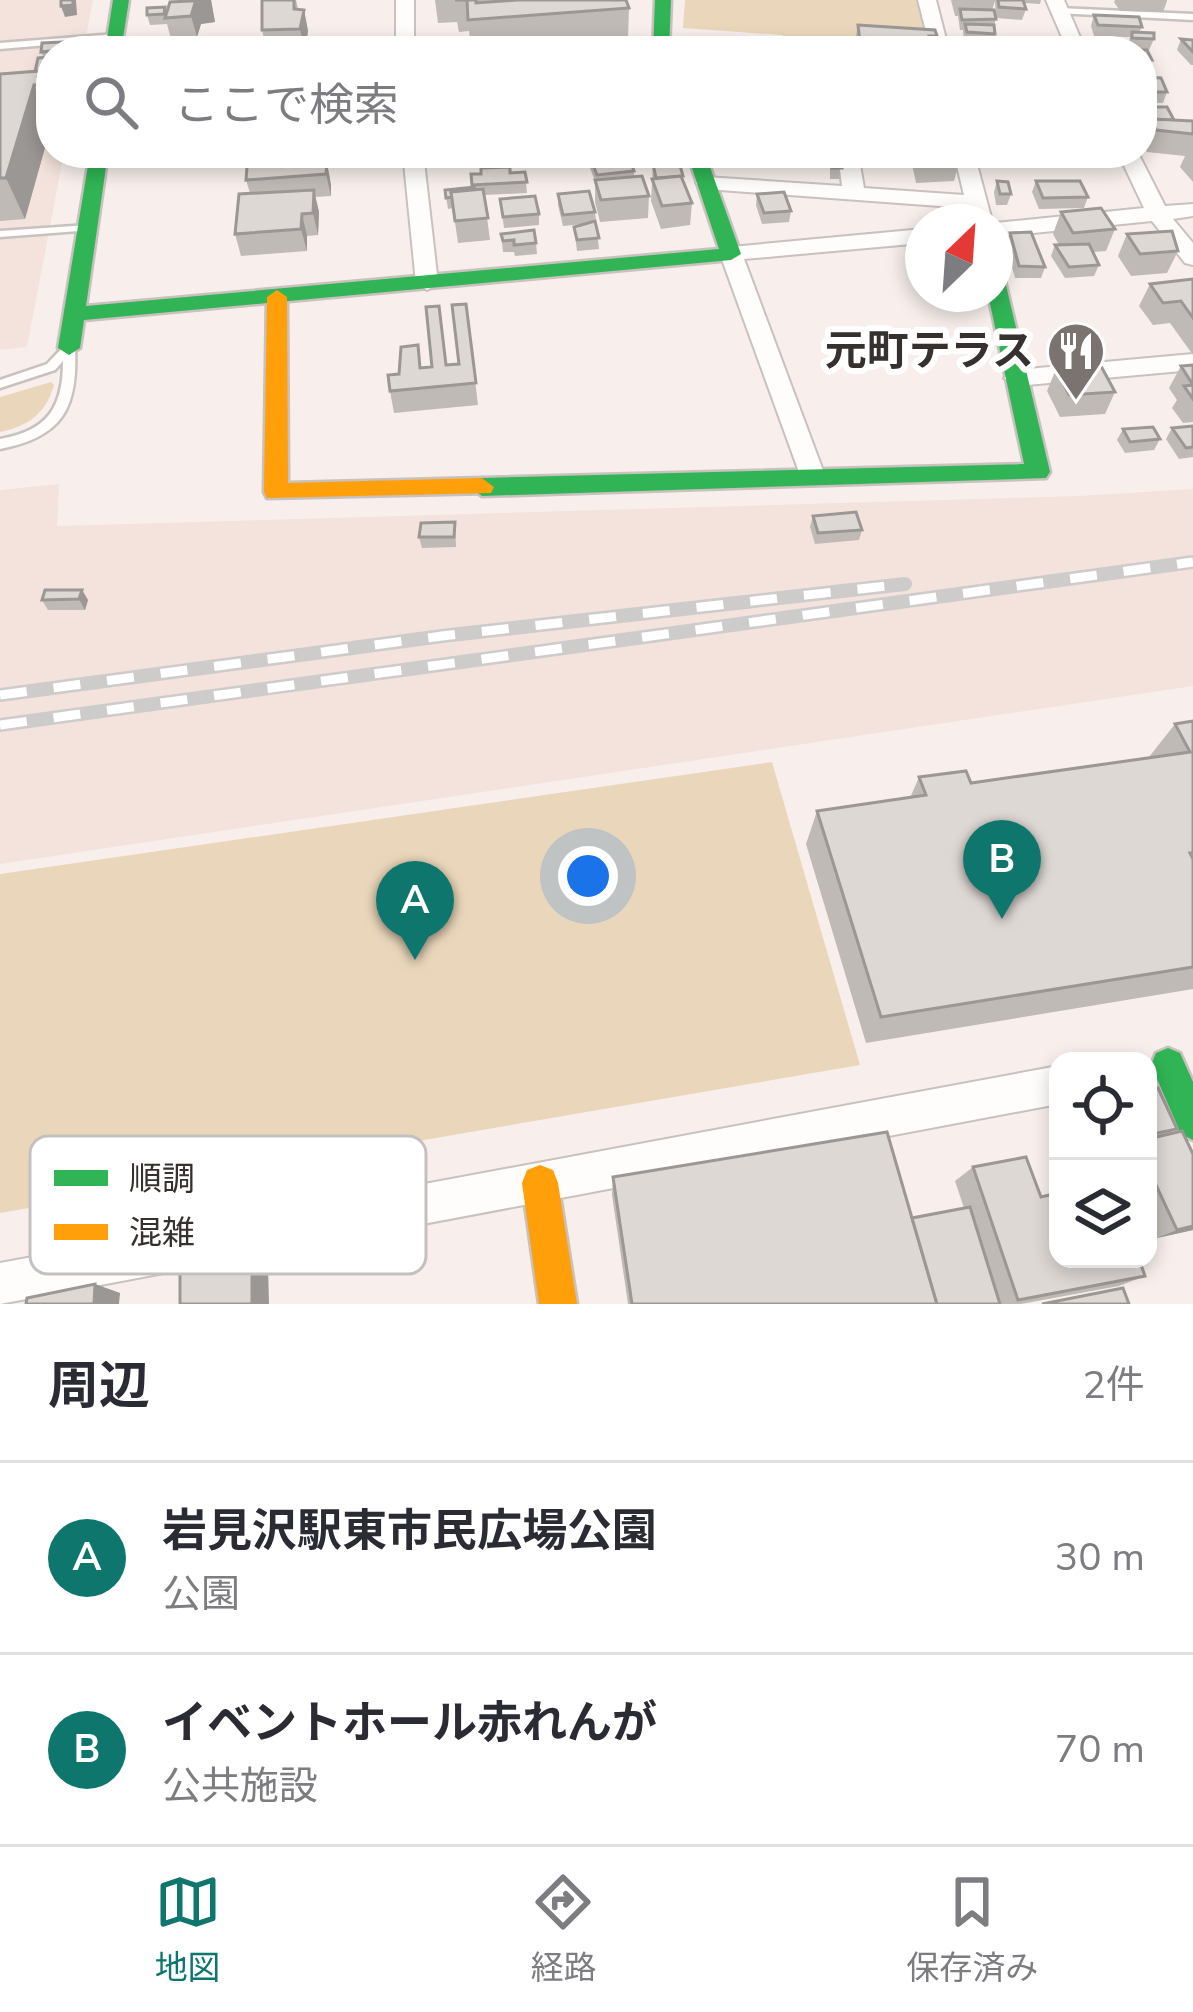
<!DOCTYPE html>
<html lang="ja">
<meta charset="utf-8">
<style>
:root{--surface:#fff;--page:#f7f7f7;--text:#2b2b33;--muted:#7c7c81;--line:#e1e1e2;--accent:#0f766e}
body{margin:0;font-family:"Nunito Sans","Noto Sans JP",sans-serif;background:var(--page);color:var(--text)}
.controls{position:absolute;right:36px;bottom:36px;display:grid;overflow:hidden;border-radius:24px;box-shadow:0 6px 18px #0003}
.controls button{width:108px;height:108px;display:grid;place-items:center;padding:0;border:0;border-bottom:3px solid var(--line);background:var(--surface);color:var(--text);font:60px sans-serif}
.compass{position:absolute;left:905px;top:204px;width:108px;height:108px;border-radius:50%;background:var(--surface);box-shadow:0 6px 18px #0003;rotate:25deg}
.you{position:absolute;left:588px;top:876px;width:42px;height:42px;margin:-30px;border:9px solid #fff;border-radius:50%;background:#1a73e8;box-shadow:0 0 0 18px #1a73e833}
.badge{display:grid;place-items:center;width:78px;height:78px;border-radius:50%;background:var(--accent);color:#fff;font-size:39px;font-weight:700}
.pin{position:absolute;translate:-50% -99px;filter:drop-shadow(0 3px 6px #0008)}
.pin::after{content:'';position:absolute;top:63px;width:42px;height:36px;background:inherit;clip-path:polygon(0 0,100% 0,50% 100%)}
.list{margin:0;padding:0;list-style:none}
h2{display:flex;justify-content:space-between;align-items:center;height:156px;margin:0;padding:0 48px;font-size:51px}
h2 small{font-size:39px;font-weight:400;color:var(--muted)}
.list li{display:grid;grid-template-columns:78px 1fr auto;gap:36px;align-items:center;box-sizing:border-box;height:192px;padding:0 48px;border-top:3px solid var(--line)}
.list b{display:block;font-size:45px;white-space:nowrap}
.list p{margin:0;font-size:39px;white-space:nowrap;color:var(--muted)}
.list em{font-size:39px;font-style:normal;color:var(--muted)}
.icon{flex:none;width:66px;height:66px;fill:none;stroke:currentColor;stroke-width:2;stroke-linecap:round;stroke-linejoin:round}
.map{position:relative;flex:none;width:1193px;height:1304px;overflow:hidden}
.search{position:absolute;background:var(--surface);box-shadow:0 6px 18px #0003;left:36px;right:36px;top:36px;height:132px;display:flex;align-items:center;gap:30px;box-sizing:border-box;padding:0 42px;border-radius:48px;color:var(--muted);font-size:45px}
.sheet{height:540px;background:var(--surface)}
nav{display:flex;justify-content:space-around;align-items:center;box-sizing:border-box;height:168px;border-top:3px solid var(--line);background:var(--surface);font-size:33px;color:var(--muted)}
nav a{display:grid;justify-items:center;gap:6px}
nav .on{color:var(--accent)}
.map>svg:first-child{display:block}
.built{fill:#f3e3dc}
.green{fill:#ead7bb}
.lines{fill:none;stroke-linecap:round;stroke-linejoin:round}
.lane-casing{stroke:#c8c1be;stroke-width:5}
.street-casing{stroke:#c8c1be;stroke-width:4}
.fast-casing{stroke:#c8c1be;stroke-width:5}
.slow-casing{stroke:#c8c1be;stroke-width:5}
.lane{fill:#fefdfc;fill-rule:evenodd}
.street{fill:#fefdfc;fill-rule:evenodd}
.fast{fill:#30b455;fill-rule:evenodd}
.slow{fill:#ff9f0a;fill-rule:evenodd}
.rail-casing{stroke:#cecbcb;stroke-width:14}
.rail{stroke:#fff;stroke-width:9;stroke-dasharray:27;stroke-linecap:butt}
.wall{fill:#bfbab6}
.shaded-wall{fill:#9b9794}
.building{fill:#ded8d4;stroke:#9b9794;stroke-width:3}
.labels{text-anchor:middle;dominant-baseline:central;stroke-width:12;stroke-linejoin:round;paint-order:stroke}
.poi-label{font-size:42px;font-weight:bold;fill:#36302e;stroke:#fff;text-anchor:end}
.key{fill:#fff;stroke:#c3c1c0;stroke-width:3}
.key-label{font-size:33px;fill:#36302e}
</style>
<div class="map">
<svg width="1193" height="1304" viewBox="0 0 1193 1304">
<rect width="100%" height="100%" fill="#f8efec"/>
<g class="built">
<path d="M 0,0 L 93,0 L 83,51 L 51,51 L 51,153 L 64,153 L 27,347 L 0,350 Z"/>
<path d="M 59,484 L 57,526 L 1078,496 L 1193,489 L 1193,686 L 0,864 L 0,490 Z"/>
</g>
<g class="green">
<path d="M 685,0 L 924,0 L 934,51 L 773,51 L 783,35 L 683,28 Z"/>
<path d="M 51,382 L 54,385 C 46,413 29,426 0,432 L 0,397 Z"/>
<path d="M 772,762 L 860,1065 L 0,1213 L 0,874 Z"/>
</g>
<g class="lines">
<g class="lane-casing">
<g id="lane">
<path d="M 1059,8 L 1193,14 L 1193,20 L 1056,13 L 1056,9 Z"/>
<path d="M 116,34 L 121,37 L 119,39 L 0,49 L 0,43 Z"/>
<path d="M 88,225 L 93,228 L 92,230 L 0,237 L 0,231 Z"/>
<path d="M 69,344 L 75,348 C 78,409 62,437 0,449 L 0,439 C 47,431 63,408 63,361 L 55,370 L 0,388 L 0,380 L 47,364 L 65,345 Z"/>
</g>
</g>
<g class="street-casing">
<g id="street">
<rect x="396" y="0" width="18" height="51"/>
<path d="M 918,0 L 936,0 L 949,51 L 931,51 Z"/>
<path d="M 1046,0 L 1064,0 L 1086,51 L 1068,51 Z"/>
<path d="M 403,153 L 423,153 L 438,283 L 427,290 L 416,283 Z"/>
<path d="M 838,153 L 858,153 L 864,188 L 964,195 L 954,153 L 974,153 L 991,217 L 974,222 L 967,208 L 706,189 L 696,183 L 706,177 L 842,186 Z"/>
<path d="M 1118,153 L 1138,153 L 1165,206 L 1193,204 L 1193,216 L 1173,219 L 1193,243 L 1193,265 L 1185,263 L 1152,221 L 995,237 L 995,223 L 1144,208 Z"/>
<path d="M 923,229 L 923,243 L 744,259 L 825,476 L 821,483 L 803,483 L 720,254 L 731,247 Z"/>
<path d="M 1193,354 L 1193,370 L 1016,386 L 1004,378 L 1016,370 Z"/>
<path d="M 1058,1066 L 1058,1104 L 0,1304 L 0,1263 Z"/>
</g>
</g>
<g class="fast-casing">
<g id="fast">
<path d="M 113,0 L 129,0 L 121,51 L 105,51 Z"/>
<path d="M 655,0 L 671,0 L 669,51 L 653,51 Z"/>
<path d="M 90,153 L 108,153 L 86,306 L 719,249 L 687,153 L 705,153 L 741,254 L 731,260 L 84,320 L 80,348 L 69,355 L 58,348 Z"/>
<path d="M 995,275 L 1005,281 L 1050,472 L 1046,478 L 482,496 L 470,487 L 482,478 L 1024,464 L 988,294 L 995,294 Z"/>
<path d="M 1168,1048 L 1180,1053 L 1193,1082 L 1193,1140 L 1181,1134 L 1151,1065 L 1156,1053 Z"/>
</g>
</g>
<g class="slow-casing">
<g id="slow">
<path d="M 277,290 L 287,297 L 288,483 L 482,478 L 494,487 L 491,493 L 267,498 L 264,492 L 267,297 Z"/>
<path d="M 540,1165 L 553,1170 L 558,1183 L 577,1304 L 539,1304 L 522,1183 L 527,1170 Z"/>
</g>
</g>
<use href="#lane" class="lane"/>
<use href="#street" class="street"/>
<use href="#fast" class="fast"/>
<use href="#slow" class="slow"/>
<g class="rail-casing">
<g id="rail">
<path d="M 0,695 L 442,636 L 905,584"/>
<path d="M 0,725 L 1193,562"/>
</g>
</g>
<use href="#rail" class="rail"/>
</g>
<g class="wall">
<path d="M 179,0 L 211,0 L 215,22 L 201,24 L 197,37 L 171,39 L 167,24 L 150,25 L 147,15 L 167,12 Z"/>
<path d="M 262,0 L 296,0 L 298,9 L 304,10 L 308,31 L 305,50 L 267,51 L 262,30 Z"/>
<path d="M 435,0 L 498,0 L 629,8 L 628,39 L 471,51 L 469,31 L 459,32 L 457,22 L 438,23 Z"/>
<path d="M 951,0 L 1041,0 L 1040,4 L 1024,3 L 1026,9 L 1022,20 L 996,18 L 995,1 L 992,10 L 996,19 L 994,25 L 995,34 L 992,45 L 964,43 L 963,30 L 960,30 L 958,16 L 955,16 Z"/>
<path d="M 1115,0 L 1167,0 L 1167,1 L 1163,12 L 1120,11 L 1114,2 Z"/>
<path d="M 1094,15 L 1142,27 L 1139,32 L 1154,39 L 1149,50 L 1128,49 L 1130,37 L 1094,36 L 1091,26 Z"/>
<path d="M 858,25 L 937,36 L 933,51 L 853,51 Z"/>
<path d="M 1181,39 L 1193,40 L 1193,65 L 1191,65 L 1177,50 Z"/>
<path d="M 62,42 L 65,51 L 51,51 L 51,126 L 25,219 L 0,221 L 0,74 L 35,72 L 44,58 L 41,52 Z"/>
<path d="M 1142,51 L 1152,60 L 1148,70 L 1142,70 Z"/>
<path d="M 1142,77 L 1167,92 L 1163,103 L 1142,103 Z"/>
<path d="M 1142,107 L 1174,120 L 1193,121 L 1193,182 L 1180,167 L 1185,156 L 1147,152 L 1143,141 L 1147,131 L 1142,131 Z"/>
<path d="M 239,153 L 318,153 L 320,163 L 327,163 L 331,185 L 331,196 L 315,197 L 319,212 L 318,235 L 307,236 L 307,251 L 241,256 L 235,234 L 250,193 L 246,180 L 247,167 L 243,168 Z"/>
<path d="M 334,153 L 365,153 L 365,159 L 336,161 Z"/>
<path d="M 465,153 L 525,153 L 525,160 L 466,165 Z"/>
<path d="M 576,153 L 618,153 L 634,171 L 634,176 L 649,196 L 648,218 L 600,222 L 595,202 L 595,181 L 590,168 L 590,157 L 577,158 Z"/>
<path d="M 747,153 L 756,153 L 755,161 L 747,161 Z"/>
<path d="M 768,153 L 816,153 L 814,165 L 767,167 Z"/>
<path d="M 822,153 L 841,153 L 839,179 L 830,179 L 830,166 L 822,165 Z"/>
<path d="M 915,153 L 959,153 L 960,159 L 954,181 L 916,183 L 912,164 Z"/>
<path d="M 653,164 L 683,176 L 683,181 L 692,203 L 690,225 L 661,229 L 651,201 Z"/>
<path d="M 525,172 L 527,193 L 484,195 L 490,240 L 458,243 L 453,208 L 448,209 L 445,190 L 473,187 L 471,174 Z"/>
<path d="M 997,181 L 1011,194 L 1007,205 L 996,205 L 994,192 Z"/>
<path d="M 1036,181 L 1088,197 L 1084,208 L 1039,209 L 1032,192 Z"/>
<path d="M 558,194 L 595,212 L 599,249 L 577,251 L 574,227 L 584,224 L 563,226 L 558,205 Z"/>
<path d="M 757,194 L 791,211 L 789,222 L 762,224 L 756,205 Z"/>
<path d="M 500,199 L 539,214 L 539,225 L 504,228 Z"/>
<path d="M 1061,212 L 1115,229 L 1106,251 L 1093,252 L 1099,265 L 1094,276 L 1065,278 L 1051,256 L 1055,245 L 1059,245 L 1053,234 Z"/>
<path d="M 1010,233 L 1045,267 L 1041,278 L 1015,278 L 1006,245 Z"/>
<path d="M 501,234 L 536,243 L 537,254 L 515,256 L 514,252 L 503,252 Z"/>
<path d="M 1127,234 L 1178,251 L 1167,273 L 1131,276 L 1118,256 Z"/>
<path d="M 1193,279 L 1193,355 L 1170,323 L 1153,325 L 1139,306 L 1150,284 Z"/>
<path d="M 466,304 L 478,405 L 394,413 L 390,391 L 399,374 L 422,368 L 459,364 Z"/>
<path d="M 1193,365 L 1193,422 L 1183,423 L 1172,408 L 1177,400 L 1169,388 L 1181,366 Z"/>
<path d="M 1056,369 L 1115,392 L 1105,414 L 1060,417 L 1047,391 Z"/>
<path d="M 1193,426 L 1193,457 L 1179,459 L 1166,439 L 1172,428 Z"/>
<path d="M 1123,429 L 1160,439 L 1154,450 L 1125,453 L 1117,440 Z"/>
<path d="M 813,516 L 862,530 L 859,540 L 815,544 L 810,527 Z"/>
<path d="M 455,522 L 456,547 L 422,548 L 419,537 Z"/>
<path d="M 45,590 L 82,590 L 88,600 L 85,610 L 48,610 L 42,600 Z"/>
<path d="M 1193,721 L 1193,989 L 866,1043 L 806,844 L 817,811 L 910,798 L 919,777 L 971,783 L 1149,757 L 1175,724 Z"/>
<path d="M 1148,1090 L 1177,1129 L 1167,1135 L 1193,1230 L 1157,1238 L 1148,1217 Z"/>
<path d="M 1056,1123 L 1058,1123 L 1058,1152 L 1049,1129 Z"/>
<path d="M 973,1167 L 1041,1197 L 1145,1276 L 1119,1286 L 1021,1304 L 628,1304 L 612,1195 L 613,1177 L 912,1218 L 964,1208 L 955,1181 Z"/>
</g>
<g class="shaded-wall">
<path d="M 73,0 L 76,0 L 77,15 L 65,17 L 61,6 Z"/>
<path d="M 179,0 L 211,0 L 215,22 L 201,24 L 197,37 L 191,16 L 180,4 Z"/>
<path d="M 304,10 L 308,31 L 305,50 L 300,29 Z"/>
<path d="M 34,85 L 51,126 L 25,219 L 6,178 Z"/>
<path d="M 327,163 L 331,185 L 331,196 L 326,174 Z"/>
<path d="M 314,190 L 319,212 L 318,235 L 313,213 Z"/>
<path d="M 302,214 L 307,236 L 307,251 L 301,229 Z"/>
<path d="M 82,590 L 88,600 L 85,610 L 79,599 Z"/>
<path d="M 1193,1226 L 1193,1230 L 1157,1238 L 1177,1230 Z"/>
<path d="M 252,1255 L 268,1266 L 269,1304 L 252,1304 Z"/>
<path d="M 95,1284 L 120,1293 L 119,1304 L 94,1304 Z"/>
</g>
<g class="building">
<path d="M 61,0 L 73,0 L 73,5 L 61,6 Z"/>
<path d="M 210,0 L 195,3 L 191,16 L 165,18 L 170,2 Z"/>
<path d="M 262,0 L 294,0 L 294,9 L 304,10 L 300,29 L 262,30 Z"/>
<path d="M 455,0 L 476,0 L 476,3 L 517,0 L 626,0 L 629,8 L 468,20 L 467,0 Z"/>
<path d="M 998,0 L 1023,0 L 1026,9 L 999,7 Z"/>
<path d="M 165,7 L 164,14 L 147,15 L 147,8 Z"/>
<path d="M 960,9 L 994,10 L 996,19 L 962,20 Z"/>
<path d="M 1094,15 L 1139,17 L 1142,27 L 1098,25 Z"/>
<path d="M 965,24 L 994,25 L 995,34 L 967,32 Z"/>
<path d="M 858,25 L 935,30 L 937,36 L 929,36 L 931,51 L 861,51 Z"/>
<path d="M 1132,32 L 1154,33 L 1154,39 L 1132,38 Z"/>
<path d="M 1052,39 L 1057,51 L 1014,51 L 1010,41 Z"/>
<path d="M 1181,39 L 1193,40 L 1193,52 Z"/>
<path d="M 62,42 L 60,50 L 41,52 L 42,43 Z"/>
<path d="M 1108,50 L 1147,50 L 1152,60 L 1142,59 L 1142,51 Z"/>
<path d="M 51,57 L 51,74 L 41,75 L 40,71 L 35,72 L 38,58 Z"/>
<path d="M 40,71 L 38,76 L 51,75 L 49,84 L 34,85 L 6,178 L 0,178 L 0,74 Z"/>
<path d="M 1142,77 L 1161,78 L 1167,92 L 1142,92 Z"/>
<path d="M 1142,107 L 1167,107 L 1174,120 L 1146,120 L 1142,113 Z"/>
<path d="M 1152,119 L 1193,121 L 1193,134 L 1156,130 Z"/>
<path d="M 284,153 L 318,153 L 318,163 L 327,163 L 326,174 L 246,180 L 248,155 Z"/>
<path d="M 628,153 L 634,171 L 597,175 L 590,157 Z"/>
<path d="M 824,153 L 841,153 L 842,168 L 832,168 L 832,155 Z"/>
<path d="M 920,153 L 959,153 L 960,159 L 921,161 Z"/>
<path d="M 679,162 L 683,176 L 656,178 L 653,164 Z"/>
<path d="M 510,167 L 510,173 L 525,172 L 527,182 L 472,185 L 471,174 L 481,174 L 481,168 Z"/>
<path d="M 642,176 L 649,196 L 601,200 L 595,180 Z"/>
<path d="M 681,176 L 692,203 L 662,206 L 652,179 Z"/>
<path d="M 997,181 L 1008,182 L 1011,194 L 1000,194 Z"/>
<path d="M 1036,181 L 1080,181 L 1088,197 L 1043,198 Z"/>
<path d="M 474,187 L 475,190 L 451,192 L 452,197 L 446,198 L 445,190 Z"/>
<path d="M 483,189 L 488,218 L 455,221 L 451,192 Z"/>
<path d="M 314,190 L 313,213 L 302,214 L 301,229 L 235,234 L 239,194 Z"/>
<path d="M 589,191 L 595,212 L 563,215 L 558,194 Z"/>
<path d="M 784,192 L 791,211 L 764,213 L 757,194 Z"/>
<path d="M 535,196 L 539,214 L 503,217 L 500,199 Z"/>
<path d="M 1101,208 L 1115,229 L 1073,233 L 1061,212 Z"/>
<path d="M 595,221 L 599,238 L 577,240 L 574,227 Z"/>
<path d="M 534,230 L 536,243 L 514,245 L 514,240 L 503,241 L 501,234 Z"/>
<path d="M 1172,231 L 1178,251 L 1140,254 L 1127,234 Z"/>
<path d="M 1031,232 L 1045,267 L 1019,266 L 1010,233 Z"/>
<path d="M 1089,244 L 1099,265 L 1069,267 L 1055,245 Z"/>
<path d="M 1193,279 L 1193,318 L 1181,301 L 1163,303 L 1150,284 Z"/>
<path d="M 466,304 L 476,383 L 390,391 L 388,375 L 399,374 L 401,347 L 418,345 L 420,368 L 432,367 L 426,307 L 439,306 L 446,365 L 459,364 L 452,305 Z"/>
<path d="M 1193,365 L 1193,385 L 1181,366 Z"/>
<path d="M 1101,366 L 1115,392 L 1069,395 L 1056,369 Z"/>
<path d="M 1193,385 L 1193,399 L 1184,386 Z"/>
<path d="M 1193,426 L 1193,447 L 1186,448 L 1172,428 Z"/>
<path d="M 1153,427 L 1160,439 L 1130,442 L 1123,429 Z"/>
<path d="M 856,512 L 862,530 L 818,533 L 813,516 Z"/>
<path d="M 455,522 L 454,537 L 419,537 L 421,523 Z"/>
<path d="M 45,590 L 82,590 L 79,599 L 42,600 Z"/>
<path d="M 1193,721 L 1193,853 L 1190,853 L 1193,859 L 1193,967 L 881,1017 L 817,811 L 926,795 L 919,777 L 966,771 L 971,783 L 1190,752 L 1175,724 Z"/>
<path d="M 1158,1088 L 1177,1129 L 1148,1135 L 1148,1090 Z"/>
<path d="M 1182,1131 L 1193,1154 L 1193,1226 L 1177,1230 L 1148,1168 L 1148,1139 Z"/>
<path d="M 887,1132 L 937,1304 L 632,1304 L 613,1177 Z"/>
<path d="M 1026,1157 L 1041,1197 L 1058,1193 L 1058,1259 L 1139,1259 L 1145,1276 L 1018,1300 L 973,1167 Z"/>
<path d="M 970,1207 L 1000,1304 L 937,1304 L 912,1218 Z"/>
<path d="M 252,1255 L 252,1304 L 180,1304 L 180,1270 Z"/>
<path d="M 95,1284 L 94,1304 L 26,1304 L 27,1298 Z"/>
<path d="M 1123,1288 L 1129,1304 L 1042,1304 Z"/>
</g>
<defs>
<g id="restaurant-pin" transform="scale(3)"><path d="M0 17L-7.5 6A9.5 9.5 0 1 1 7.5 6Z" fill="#7a7370" stroke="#fff"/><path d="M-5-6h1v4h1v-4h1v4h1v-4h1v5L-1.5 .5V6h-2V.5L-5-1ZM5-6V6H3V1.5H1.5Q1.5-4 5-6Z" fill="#fff"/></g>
</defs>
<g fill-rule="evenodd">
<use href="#restaurant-pin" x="1076" y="351"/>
</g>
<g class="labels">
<g class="poi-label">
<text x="1034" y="351">元町テラス</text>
</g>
</g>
<rect x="30" y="1136" width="396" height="138" rx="18" class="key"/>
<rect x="54" y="1170" width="54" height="16" fill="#30b455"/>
<rect x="54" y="1224" width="54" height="16" fill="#ff9f0a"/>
<g class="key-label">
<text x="129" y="1190">順調</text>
<text x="129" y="1244">混雑</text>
</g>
</svg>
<div class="controls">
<button><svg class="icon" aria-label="locate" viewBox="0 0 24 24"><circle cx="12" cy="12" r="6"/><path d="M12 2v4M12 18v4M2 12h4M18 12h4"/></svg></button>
<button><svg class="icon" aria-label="layers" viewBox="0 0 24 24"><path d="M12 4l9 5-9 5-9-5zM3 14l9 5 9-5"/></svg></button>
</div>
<svg class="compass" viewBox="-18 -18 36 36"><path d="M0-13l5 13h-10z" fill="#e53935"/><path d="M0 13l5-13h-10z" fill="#7c7c81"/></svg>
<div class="you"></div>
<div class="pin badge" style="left:415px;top:960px">A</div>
<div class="pin badge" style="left:1002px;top:919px">B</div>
<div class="search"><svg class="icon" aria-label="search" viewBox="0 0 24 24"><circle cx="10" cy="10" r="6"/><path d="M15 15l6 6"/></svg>ここで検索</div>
</div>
<section class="sheet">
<h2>周辺<small>2件</small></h2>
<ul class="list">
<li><span class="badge">A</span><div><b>岩見沢駅東市民広場公園</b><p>公園</p></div><em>30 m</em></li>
<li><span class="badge">B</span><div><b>イベントホール赤れんが</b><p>公共施設</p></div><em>70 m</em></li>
</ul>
</section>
<nav>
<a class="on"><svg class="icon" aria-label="map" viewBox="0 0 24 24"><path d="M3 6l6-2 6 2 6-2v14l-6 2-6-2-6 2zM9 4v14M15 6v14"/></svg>地図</a>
<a><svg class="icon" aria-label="directions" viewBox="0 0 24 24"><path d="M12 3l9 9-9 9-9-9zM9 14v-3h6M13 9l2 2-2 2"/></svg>経路</a>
<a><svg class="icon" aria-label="saved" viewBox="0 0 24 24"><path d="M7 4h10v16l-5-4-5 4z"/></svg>保存済み</a>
</nav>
